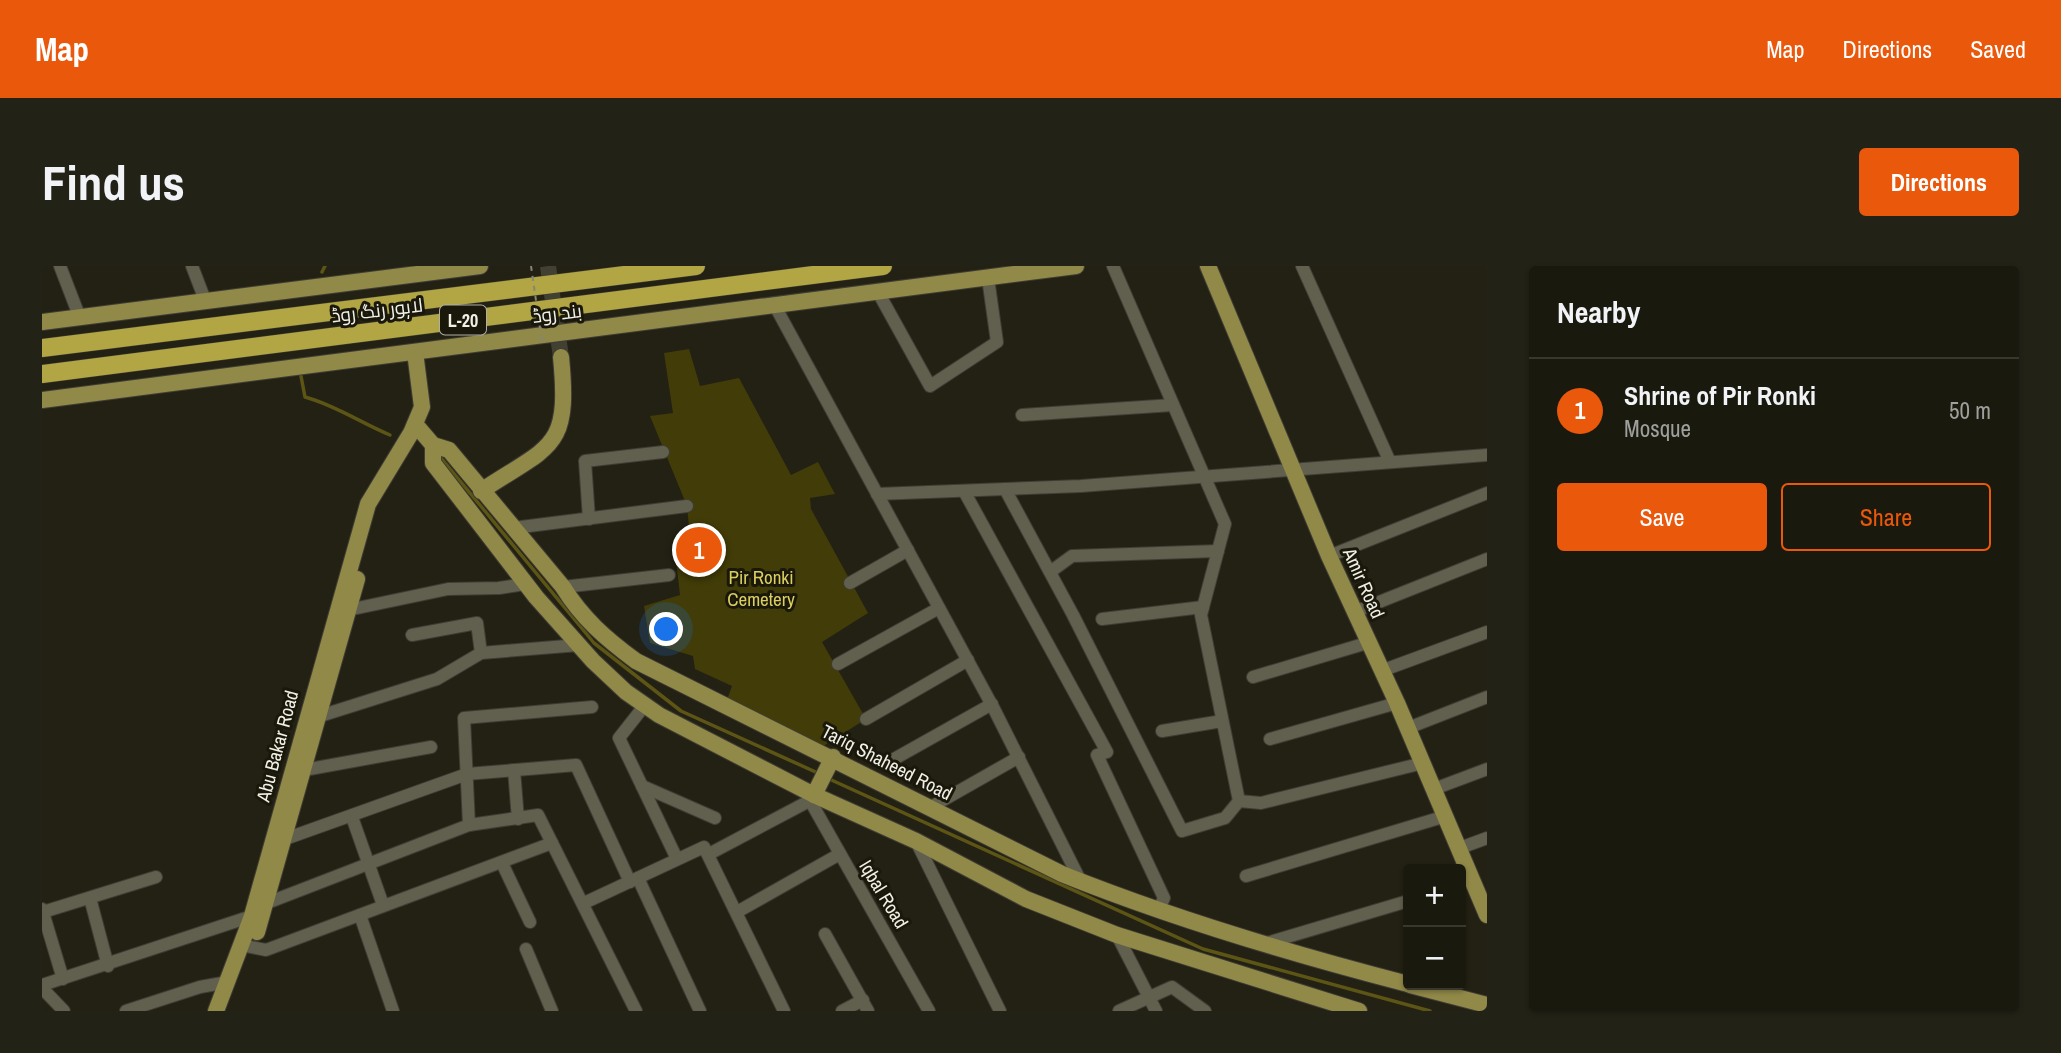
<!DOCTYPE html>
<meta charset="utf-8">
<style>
:root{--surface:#1a190e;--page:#232217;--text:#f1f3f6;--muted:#9fa09e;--line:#38382e;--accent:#ea580c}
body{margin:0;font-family:"Archivo Narrow",Cairo,sans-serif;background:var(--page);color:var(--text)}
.controls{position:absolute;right:21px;bottom:21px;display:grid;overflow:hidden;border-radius:7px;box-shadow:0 2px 5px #0004}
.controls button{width:63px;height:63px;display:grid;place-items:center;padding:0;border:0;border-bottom:2px solid var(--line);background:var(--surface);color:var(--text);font:35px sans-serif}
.you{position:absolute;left:625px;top:364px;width:24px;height:24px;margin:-18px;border:5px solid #fff;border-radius:50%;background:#1a73e8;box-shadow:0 0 0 10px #1a73e833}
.badge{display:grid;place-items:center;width:46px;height:46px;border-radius:50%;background:var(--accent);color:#fff;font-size:23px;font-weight:700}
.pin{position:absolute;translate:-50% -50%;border:4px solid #fff;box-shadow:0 2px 7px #0006}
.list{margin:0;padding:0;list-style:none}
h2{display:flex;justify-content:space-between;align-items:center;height:91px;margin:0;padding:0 28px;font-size:30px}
h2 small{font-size:23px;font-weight:400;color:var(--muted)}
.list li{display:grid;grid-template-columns:46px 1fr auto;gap:21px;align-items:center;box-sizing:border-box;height:105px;padding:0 28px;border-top:2px solid var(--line)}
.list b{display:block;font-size:26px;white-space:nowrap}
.list p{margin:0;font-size:23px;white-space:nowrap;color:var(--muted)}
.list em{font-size:23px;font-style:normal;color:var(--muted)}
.actions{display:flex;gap:14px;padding:21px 28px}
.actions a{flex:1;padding:16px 0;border:2px solid var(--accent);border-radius:7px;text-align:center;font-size:24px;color:var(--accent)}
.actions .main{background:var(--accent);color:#fff}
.map{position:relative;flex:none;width:1445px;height:745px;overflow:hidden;border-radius:7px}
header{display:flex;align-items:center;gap:42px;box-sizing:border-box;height:98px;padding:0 35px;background:var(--accent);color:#fff}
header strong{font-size:33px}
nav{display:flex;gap:38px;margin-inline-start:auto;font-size:24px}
.intro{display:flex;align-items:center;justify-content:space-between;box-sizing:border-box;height:168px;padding:0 42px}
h1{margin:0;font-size:49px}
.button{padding:18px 32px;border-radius:7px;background:var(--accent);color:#fff;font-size:24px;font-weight:700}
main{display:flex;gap:42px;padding:0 42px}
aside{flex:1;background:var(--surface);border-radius:7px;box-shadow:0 2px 5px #0004}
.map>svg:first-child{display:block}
.green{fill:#423c08}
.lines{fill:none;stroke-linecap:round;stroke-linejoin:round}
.stream{stroke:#5c5516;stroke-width:3.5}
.major-tunnel{stroke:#424033;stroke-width:16;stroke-dasharray:16 8;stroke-linecap:butt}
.minor-casing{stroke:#3f3d34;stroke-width:14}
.major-casing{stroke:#3f3d34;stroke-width:18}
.highway-casing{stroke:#3f3d34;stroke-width:19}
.minor{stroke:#615f4e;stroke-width:12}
.major{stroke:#918948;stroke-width:16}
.highway{stroke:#b1a544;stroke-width:18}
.path-bridge{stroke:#87857a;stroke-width:2;stroke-dasharray:5 5;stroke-linecap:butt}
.labels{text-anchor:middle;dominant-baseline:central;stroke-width:6;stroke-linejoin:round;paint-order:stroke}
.shield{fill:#1a180a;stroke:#b0afa5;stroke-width:2}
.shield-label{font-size:18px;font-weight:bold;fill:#f1f0e7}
.street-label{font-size:19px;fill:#f1f0e7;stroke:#1a180a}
.park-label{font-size:19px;fill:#dccf60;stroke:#1a180a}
</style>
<header>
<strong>Map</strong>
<nav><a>Map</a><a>Directions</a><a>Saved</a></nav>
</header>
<div class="intro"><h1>Find us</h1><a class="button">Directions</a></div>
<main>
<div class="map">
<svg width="1445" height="745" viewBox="0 0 1445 745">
<rect width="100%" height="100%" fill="#232113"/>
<path class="green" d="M 647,83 L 658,120 L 697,112 L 749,209 L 776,196 L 793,228 L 768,232 L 769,243 L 826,347 L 780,376 L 824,453 L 775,484 L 683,439 L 690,420 L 653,403 L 651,390 L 608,377 L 602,340 L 638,329 L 633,285 L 648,271 L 645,240 L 608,150 L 631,147 L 622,87 Z"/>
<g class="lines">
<g class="stream">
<path d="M 280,6 L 283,0"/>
<path d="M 258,105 L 263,131 C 293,139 319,157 348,169"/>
<path d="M 399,192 L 552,377 L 639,445 L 778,508"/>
<path d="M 785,512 L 1161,683 L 1388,745"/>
</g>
<path class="major-tunnel" d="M 506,0 L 519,91"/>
<g class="minor-casing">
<g id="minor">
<path d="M 18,0 L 38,52"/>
<path d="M 150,0 L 163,34"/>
<path d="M 1260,0 L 1348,196"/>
<path d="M 836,26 L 888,120 L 955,76 L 946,12"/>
<path d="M 733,40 L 951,441 L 1039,616"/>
<path d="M 980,149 L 1131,139"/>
<path d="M 963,223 L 1031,349 L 1140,565 L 1183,552 L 1197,535 L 1159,349 L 1183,258 L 1071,0"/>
<path d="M 922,225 L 1065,486 L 1055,489 L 1122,632 L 1117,643"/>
<path d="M 835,228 L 1039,220 L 1445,189"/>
<path d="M 547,253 L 543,195 L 621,186"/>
<path d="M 471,262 L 645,240"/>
<path d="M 1287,290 L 1445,227"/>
<path d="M 1008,306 L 1030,290 L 1176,285"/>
<path d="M 808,317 L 866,284"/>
<path d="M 521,321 L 627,309"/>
<path d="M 306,344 L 406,323 L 457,322 L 483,318"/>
<path d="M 1312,346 L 1445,293"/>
<path d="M 1060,353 L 1161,341"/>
<path d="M 439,387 L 537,379"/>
<path d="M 796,398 L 897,342"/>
<path d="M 1339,405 L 1445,366"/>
<path d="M 1211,411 L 1325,377"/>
<path d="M 603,439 L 577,472 L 635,593"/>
<path d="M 278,450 L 395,413 L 439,387 L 435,357 L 370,369"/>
<path d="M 824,453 L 926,394"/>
<path d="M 1366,462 L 1445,431"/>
<path d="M 1120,465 L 1180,455"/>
<path d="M 1228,473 L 1355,437"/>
<path d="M 852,493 L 950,438"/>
<path d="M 262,504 L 389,481"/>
<path d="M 472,504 L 476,553"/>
<path d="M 600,520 L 673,552"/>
<path d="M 1392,523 L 1445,503"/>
<path d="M 772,529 L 770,538 L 887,745"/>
<path d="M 1197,535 L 1219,537 L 1381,497"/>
<path d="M 889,541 L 977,491"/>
<path d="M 310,551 L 341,639"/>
<path d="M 427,559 L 422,452 L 550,441"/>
<path d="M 243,573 L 425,508 L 534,499 L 588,616"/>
<path d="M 874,575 L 958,745"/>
<path d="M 1418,582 L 1445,572"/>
<path d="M 667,588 L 769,534"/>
<path d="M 460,597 L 488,656"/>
<path d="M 1204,610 L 1404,550"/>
<path d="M 596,612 L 658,745"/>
<path d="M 48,632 L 66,700"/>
<path d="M 225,637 L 427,559 L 496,549 L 594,745"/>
<path d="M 542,637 L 662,581 L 742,745"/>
<path d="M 0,643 L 21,713"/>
<path d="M 1,646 L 114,611"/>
<path d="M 695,646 L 796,589"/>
<path d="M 318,649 L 351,745"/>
<path d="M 783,668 L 826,745"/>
<path d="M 1075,669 L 1114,745"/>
<path d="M 1225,677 L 1366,635"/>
<path d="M 199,679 L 224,684 L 510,577"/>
<path d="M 484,683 L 510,745"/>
<path d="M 0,719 L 210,650"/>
<path d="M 0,722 L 22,745"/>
<path d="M 84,745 L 158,721 L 186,716"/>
<path d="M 800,745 L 821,734"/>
<path d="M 1077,745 L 1130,721 L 1163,745"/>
</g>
</g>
<g class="major-casing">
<g id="major">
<path d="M 1166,0 L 1287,290 L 1355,437 L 1445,649"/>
<path d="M 0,56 L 438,0"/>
<path d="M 0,134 L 1034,0"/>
<path d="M 373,158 L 391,179 L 407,184 L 521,321 C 540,352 564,373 594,395 L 1020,608 C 1132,653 1250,688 1366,718"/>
<path d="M 391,179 L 391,197 L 494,331 L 551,395 L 584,426 L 617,449 L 772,529 L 874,575 L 984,633 L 1075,669 L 1317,745"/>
<path d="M 439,225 C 510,178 528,184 519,91"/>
<path d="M 772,529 L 791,491"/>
<path d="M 215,666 L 315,313"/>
<path d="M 1368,719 L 1445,739"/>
<path d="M 174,745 L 210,650 L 326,238 L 369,167 L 380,141 L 373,86"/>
</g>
</g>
<g class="highway-casing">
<g id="highway">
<path d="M 0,82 L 654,0"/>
<path d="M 0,108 L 841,0"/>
</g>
</g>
<use href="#minor" class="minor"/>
<use href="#major" class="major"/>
<use href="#highway" class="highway"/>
<path class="path-bridge" d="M 489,0 L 500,76"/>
</g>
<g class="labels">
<rect class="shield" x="398" y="39.5" width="46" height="29" rx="5"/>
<g class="shield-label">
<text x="421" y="54">L-20</text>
</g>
<g class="street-label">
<text transform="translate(335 44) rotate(-7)">لاہور رنگ روڈ</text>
<text transform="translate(515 47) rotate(-7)">بند روڈ</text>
<text transform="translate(1322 317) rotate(66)">Amir Road</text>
<text transform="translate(235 480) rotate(-75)">Abu Bakar Road</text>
<text transform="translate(845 496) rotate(27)">Tariq Shaheed Road</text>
<text transform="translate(842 628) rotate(59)">Iqbal Road</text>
</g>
<g class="park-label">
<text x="719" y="311">Pir Ronki<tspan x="719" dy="22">Cemetery</tspan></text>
</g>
</g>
</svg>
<div class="controls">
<button>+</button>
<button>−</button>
</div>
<div class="you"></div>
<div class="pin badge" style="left:657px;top:284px">1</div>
</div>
<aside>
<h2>Nearby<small></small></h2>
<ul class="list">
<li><span class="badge">1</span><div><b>Shrine of Pir Ronki</b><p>Mosque</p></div><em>50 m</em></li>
</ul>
<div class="actions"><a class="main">Save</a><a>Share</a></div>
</aside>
</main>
